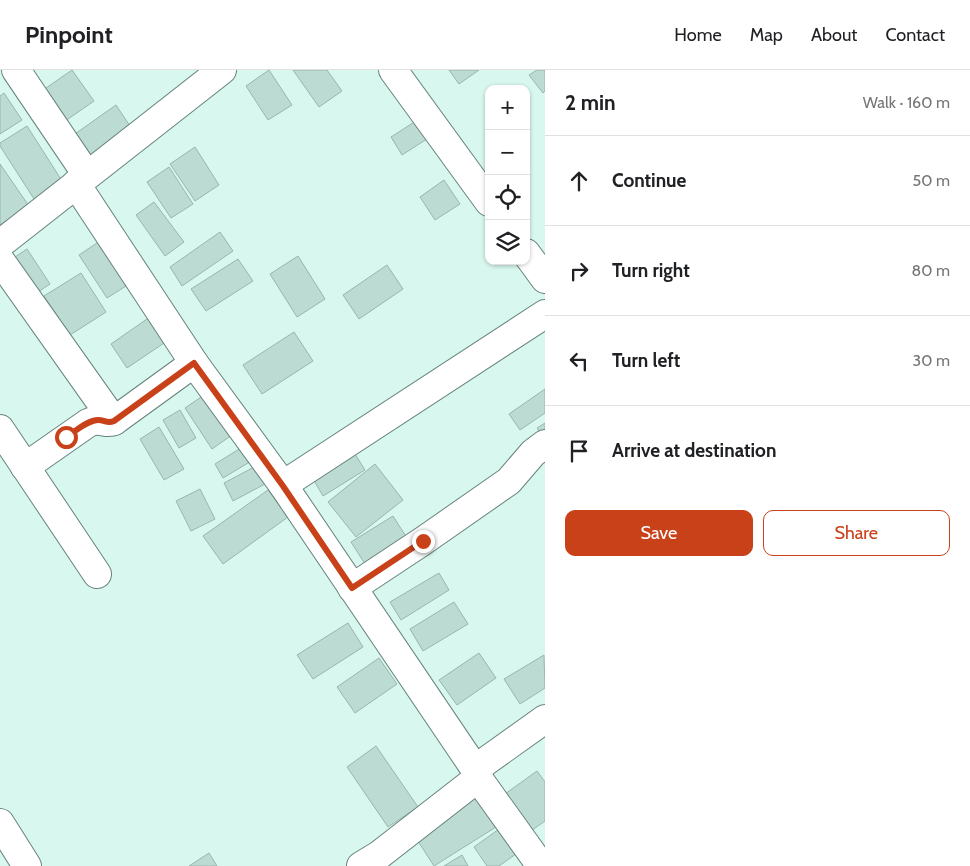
<!DOCTYPE html>
<meta charset="utf-8">
<style>
:root{--surface:#fff;--page:#f6f6f6;--text:#202124;--muted:#757577;--line:#e0e0e0;--accent:#c94118}
body{margin:0;font-family:Cabin,sans-serif;background:var(--page);color:var(--text)}
.controls{position:absolute;right:15px;top:15px;display:grid;overflow:hidden;border-radius:10px;box-shadow:0 1px 4px #0004}
.controls button{width:45px;height:45px;display:grid;place-items:center;padding:0;border:0;border-bottom:1px solid var(--line);background:var(--surface);color:var(--text);font:25px sans-serif}
.stop{position:absolute;width:15px;height:15px;margin:-11px;border:4px solid #c94118;border-radius:50%;background:#fff}
.stop.end{background:#c94118;border-color:#fff;box-shadow:0 1px 5px #0008}
.list{margin:0;padding:0;list-style:none}
h2{display:flex;justify-content:space-between;align-items:center;height:65px;margin:0;padding:0 20px;font-size:21px}
h2 small{font-size:16px;font-weight:400;color:var(--muted)}
.list li{display:grid;grid-template-columns:32px 1fr auto;gap:15px;align-items:center;box-sizing:border-box;height:90px;padding:0 20px;border-top:1px solid var(--line)}
.list b{display:block;font-size:19px;white-space:nowrap}
.list em{font-size:16px;font-style:normal;color:var(--muted)}
.actions{display:flex;gap:10px;padding:15px 20px}
.actions a{flex:1;padding:11px 0;border:1px solid var(--accent);border-radius:10px;text-align:center;font-size:18px;color:var(--accent)}
.actions .main{background:var(--accent);color:#fff}
.icon{flex:none;width:28px;height:28px;fill:none;stroke:currentColor;stroke-width:2;stroke-linecap:round;stroke-linejoin:round}
.map{position:relative;flex:none;width:545px;height:796px;overflow:hidden}
header{display:flex;align-items:center;gap:30px;box-sizing:border-box;height:70px;padding:0 25px;background:var(--surface);border-bottom:1px solid var(--line)}
header strong{font-size:24px}
nav{display:flex;gap:28px;margin-inline-start:auto;font-size:18px}
main{display:flex}
aside{flex:1;background:var(--surface)}
.map>svg:first-child{display:block}
.building{fill:#bcdbd3;stroke:#98b6ae}
.lines{fill:none;stroke-linecap:round;stroke-linejoin:round}
.minor-casing{stroke:#67837c;stroke-width:30}
.major-casing{stroke:#67837c;stroke-width:30}
.minor{stroke:#fff;stroke-width:28}
.major{stroke:#fff;stroke-width:28}
.route{stroke:#c94118;stroke-width:6}
</style>
<header>
<strong>Pinpoint</strong>
<nav><a>Home</a><a>Map</a><a>About</a><a>Contact</a></nav>
</header>
<main>
<div class="map">
<svg width="545" height="796" viewBox="0 0 545 796">
<rect width="100%" height="100%" fill="#d7f7ef"/>
<g class="building">
<path d="M 72,0 L 94,31 L 58,56 L 36,25 Z"/>
<path d="M 269,0 L 292,35 L 268,50 L 246,16 Z"/>
<path d="M 293,0 L 327,0 L 342,21 L 319,37 Z"/>
<path d="M 449,0 L 479,0 L 459,14 Z"/>
<path d="M 537,0 L 545,0 L 545,21 L 543,23 L 529,5 Z"/>
<path d="M 4,23 L 22,50 L 0,64 L 0,26 Z"/>
<path d="M 116,35 L 132,59 L 89,89 L 72,66 Z"/>
<path d="M 419,49 L 430,67 L 402,85 L 391,67 Z"/>
<path d="M 27,56 L 64,114 L 36,132 L 0,76 L 0,73 Z"/>
<path d="M 195,77 L 219,115 L 195,131 L 170,94 Z"/>
<path d="M 0,94 L 29,136 L 0,155 Z"/>
<path d="M 169,97 L 193,134 L 171,148 L 147,112 Z"/>
<path d="M 444,110 L 460,134 L 435,150 L 420,127 Z"/>
<path d="M 154,132 L 184,172 L 165,186 L 136,145 Z"/>
<path d="M 220,162 L 233,181 L 182,216 L 170,197 Z"/>
<path d="M 106,167 L 134,211 L 107,228 L 79,185 Z"/>
<path d="M 27,179 L 50,214 L 35,224 L 12,189 Z"/>
<path d="M 298,186 L 325,229 L 297,247 L 270,204 Z"/>
<path d="M 238,189 L 253,211 L 206,241 L 191,219 Z"/>
<path d="M 387,195 L 403,219 L 359,249 L 343,225 Z"/>
<path d="M 81,203 L 106,242 L 70,265 L 44,226 Z"/>
<path d="M 157,242 L 173,267 L 127,298 L 111,274 Z"/>
<path d="M 294,262 L 313,291 L 262,324 L 243,295 Z"/>
<path d="M 545,319 L 545,343 L 520,360 L 509,344 Z"/>
<path d="M 204,325 L 232,365 L 212,379 L 185,338 Z"/>
<path d="M 180,340 L 196,368 L 179,378 L 163,350 Z"/>
<path d="M 545,353 L 545,367 L 543,368 L 537,358 Z"/>
<path d="M 159,357 L 184,399 L 164,410 L 140,369 Z"/>
<path d="M 244,376 L 253,390 L 223,408 L 215,394 Z"/>
<path d="M 350,376 L 365,400 L 323,426 L 309,402 Z"/>
<path d="M 375,394 L 403,430 L 356,467 L 328,432 Z"/>
<path d="M 256,396 L 265,414 L 233,431 L 224,413 Z"/>
<path d="M 200,419 L 215,449 L 191,461 L 176,431 Z"/>
<path d="M 268,420 L 288,447 L 223,494 L 203,466 Z"/>
<path d="M 393,446 L 407,468 L 365,494 L 351,472 Z"/>
<path d="M 439,503 L 449,520 L 401,550 L 390,532 Z"/>
<path d="M 454,532 L 468,554 L 423,581 L 410,559 Z"/>
<path d="M 348,553 L 363,577 L 313,609 L 297,585 Z"/>
<path d="M 479,583 L 496,608 L 457,635 L 439,610 Z"/>
<path d="M 544,585 L 545,618 L 520,634 L 504,609 Z"/>
<path d="M 379,588 L 397,614 L 355,643 L 337,617 Z"/>
<path d="M 376,676 L 418,737 L 388,757 L 347,697 Z"/>
<path d="M 537,701 L 545,712 L 545,751 L 531,761 L 505,724 Z"/>
<path d="M 476,726 L 496,757 L 434,796 L 414,765 Z"/>
<path d="M 499,759 L 516,784 L 499,796 L 487,796 L 474,777 Z"/>
<path d="M 209,783 L 217,796 L 189,796 Z"/>
<path d="M 462,785 L 468,796 L 444,796 Z"/>
</g>
<g class="lines">
<g class="minor-casing">
<g id="minor">
<path d="M 16,0 L 87,105"/>
<path d="M 76,114 L 194,293 L 283,415 L 475,699"/>
<path d="M 0,174 L 222,0"/>
<path d="M 0,190 L 114,351 L 194,293"/>
<path d="M 0,359 L 97,504"/>
<path d="M 25,397 L 88,353 C 101,347 105,355 114,351"/>
<path d="M 283,415 L 545,244"/>
<path d="M 352,518 L 423,471 L 509,411 L 533,383 L 545,374"/>
<path d="M 478,708 L 541,796"/>
<path d="M 0,753 L 27,796"/>
<path d="M 361,796 L 379,785 L 478,708 L 475,699 L 545,649"/>
</g>
</g>
<g class="major-casing">
<g id="major">
<path d="M 393,0 L 489,132"/>
<path d="M 526,183 L 545,209"/>
</g>
</g>
<use href="#minor" class="minor"/>
<use href="#major" class="major"/>
</g>
<g class="lines">
<path class="route" d="M 66,367 C 75,362 87,350 98,350 C 105,350 107,354 114,351 L 194,293 L 283,416 L 352,518 L 423,471"/>
</g>
</svg>
<div class="controls">
<button>+</button>
<button>−</button>
<button><svg class="icon" aria-label="locate" viewBox="0 0 24 24"><circle cx="12" cy="12" r="6"/><path d="M12 2v4M12 18v4M2 12h4M18 12h4"/></svg></button>
<button><svg class="icon" aria-label="layers" viewBox="0 0 24 24"><path d="M12 4l9 5-9 5-9-5zM3 14l9 5 9-5"/></svg></button>
</div>
<div class="stop" style="left:66px;top:367px"></div>
<div class="stop end" style="left:423px;top:471px"></div>
</div>
<aside>
<h2>2 min<small>Walk · 160 m</small></h2>
<ul class="list">
<li><svg class="icon" aria-label="ahead" viewBox="0 0 24 24"><path d="M12 20V5M6 11l6-6 6 6"/></svg><div><b>Continue</b></div><em>50 m</em></li>
<li><svg class="icon" aria-label="right" viewBox="0 0 24 24"><path d="M7 20v-9h11M14 6l5 5-5 5"/></svg><div><b>Turn right</b></div><em>80 m</em></li>
<li><svg class="icon" aria-label="left" viewBox="0 0 24 24"><path d="M17 20v-9H6M10 6l-5 5 5 5"/></svg><div><b>Turn left</b></div><em>30 m</em></li>
<li><svg class="icon" aria-label="arrive" viewBox="0 0 24 24"><path d="M6 21V4h12l-3 4 3 4H6"/></svg><div><b>Arrive at destination</b></div></li>
</ul>
<div class="actions"><a class="main">Save</a><a>Share</a></div>
</aside>
</main>
